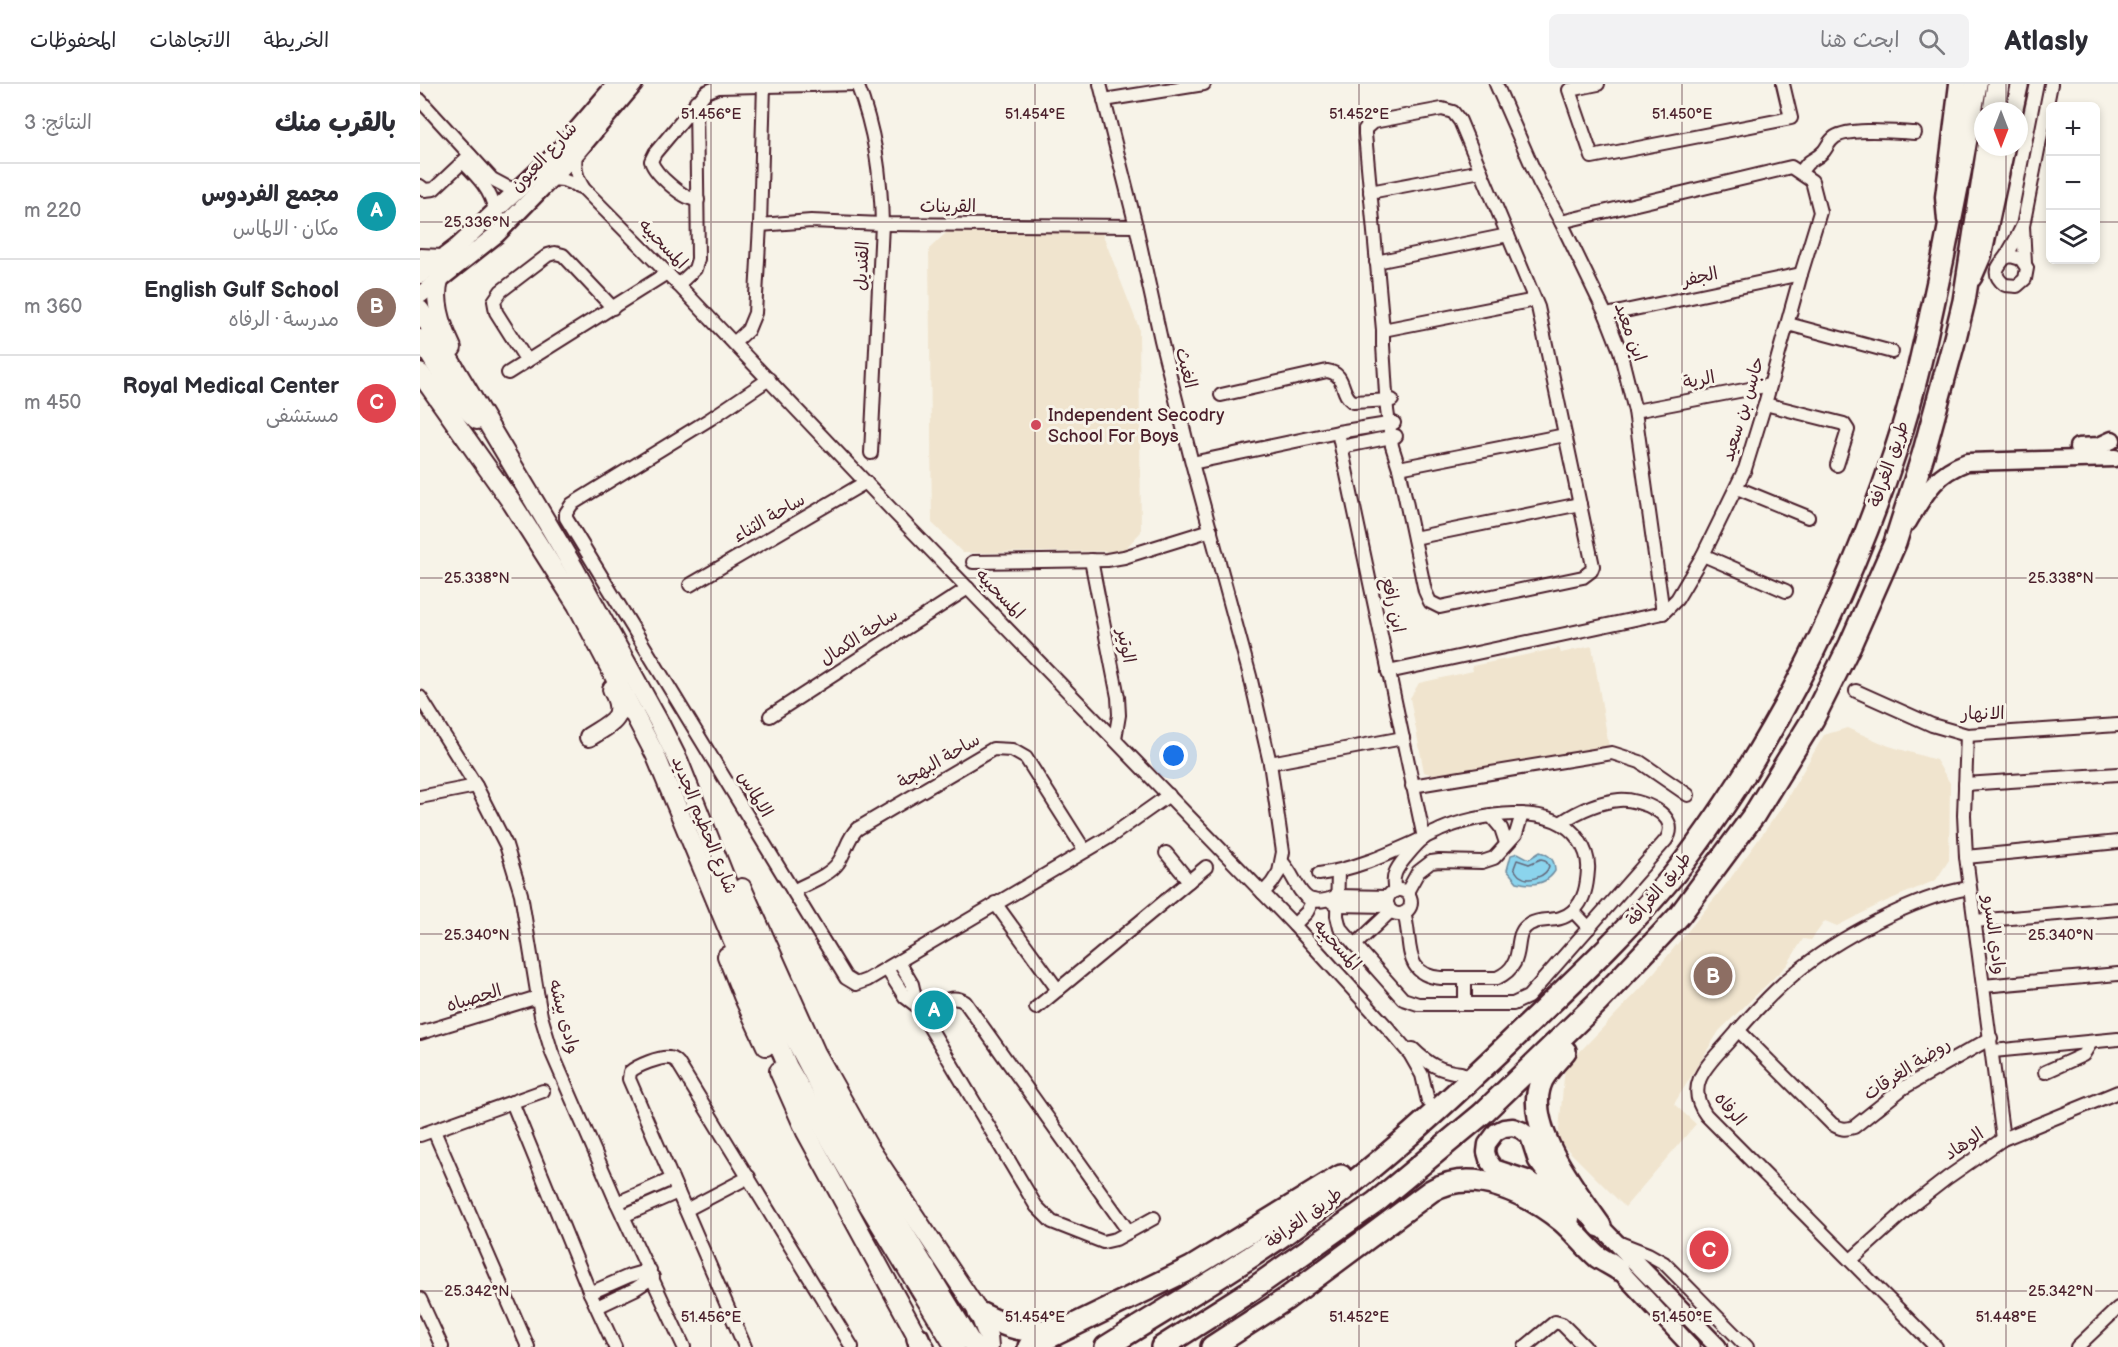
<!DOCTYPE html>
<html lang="ar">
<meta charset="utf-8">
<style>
:root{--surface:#fff;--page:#f2f2f3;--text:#2b2b33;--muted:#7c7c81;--line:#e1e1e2;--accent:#1a73e8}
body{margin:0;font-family:"Balsamiq Sans","Playpen Sans Arabic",sans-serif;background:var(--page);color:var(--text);direction:rtl}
.controls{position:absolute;right:18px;top:18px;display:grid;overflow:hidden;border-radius:9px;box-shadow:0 3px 9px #0003}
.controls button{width:54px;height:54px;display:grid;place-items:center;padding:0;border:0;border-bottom:2px solid var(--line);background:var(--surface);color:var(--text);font:30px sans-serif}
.compass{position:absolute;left:1554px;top:18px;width:54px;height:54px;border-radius:50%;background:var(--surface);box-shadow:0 3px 9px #0003;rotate:180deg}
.you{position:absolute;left:754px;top:672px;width:21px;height:21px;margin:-15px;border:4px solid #fff;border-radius:50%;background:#1a73e8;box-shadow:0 0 0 9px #1a73e833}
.badge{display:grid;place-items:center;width:39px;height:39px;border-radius:50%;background:var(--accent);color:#fff;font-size:20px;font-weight:700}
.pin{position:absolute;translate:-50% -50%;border:3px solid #fff;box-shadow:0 2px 6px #0006}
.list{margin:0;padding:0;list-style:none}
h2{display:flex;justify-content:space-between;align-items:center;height:78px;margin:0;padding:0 24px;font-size:26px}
h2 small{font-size:20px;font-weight:400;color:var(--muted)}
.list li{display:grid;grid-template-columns:39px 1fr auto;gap:18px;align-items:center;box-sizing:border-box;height:96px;padding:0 24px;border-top:2px solid var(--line)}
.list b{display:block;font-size:22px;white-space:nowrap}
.list p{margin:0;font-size:20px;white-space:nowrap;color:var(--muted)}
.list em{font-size:20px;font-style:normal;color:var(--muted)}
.icon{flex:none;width:33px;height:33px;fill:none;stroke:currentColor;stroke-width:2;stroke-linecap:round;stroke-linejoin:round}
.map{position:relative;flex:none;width:1698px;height:1263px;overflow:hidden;direction:ltr}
header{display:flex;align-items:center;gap:36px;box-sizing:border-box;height:84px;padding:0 30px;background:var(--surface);border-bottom:2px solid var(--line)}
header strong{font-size:28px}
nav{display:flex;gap:33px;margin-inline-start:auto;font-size:21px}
.search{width:420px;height:54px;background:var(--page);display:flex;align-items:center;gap:15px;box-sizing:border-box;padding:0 21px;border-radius:9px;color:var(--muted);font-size:22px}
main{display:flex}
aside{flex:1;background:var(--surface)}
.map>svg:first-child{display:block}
.built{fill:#f0e4ce}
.water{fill:#8bd4ed;stroke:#718c9f;stroke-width:1.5}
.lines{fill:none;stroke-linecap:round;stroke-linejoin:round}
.shore{stroke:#646779;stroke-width:1.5}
.street-casing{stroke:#4a1f2b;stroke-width:16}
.secondary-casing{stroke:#4a1f2b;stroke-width:21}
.primary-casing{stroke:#4a1f2b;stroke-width:22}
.highway-casing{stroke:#4a1f2b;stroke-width:26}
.street{stroke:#f7f3e8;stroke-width:12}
.secondary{stroke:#f7f3e8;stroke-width:16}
.primary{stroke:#f7f3e8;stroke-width:18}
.highway{stroke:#f7f3e8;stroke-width:21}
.ticks{fill:none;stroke:#4a1f2b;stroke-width:1.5;stroke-opacity:0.45}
.poi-dot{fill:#d1495b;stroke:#f7f3e8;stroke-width:2}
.labels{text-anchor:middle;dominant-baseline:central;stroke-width:6;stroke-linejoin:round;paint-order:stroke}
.street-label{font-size:18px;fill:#4a1f2b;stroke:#f7f3e8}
.poi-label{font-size:18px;fill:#4a1f2b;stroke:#f7f3e8;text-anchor:start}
.ticks-label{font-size:15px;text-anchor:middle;fill:#4a1f2b;stroke:#f7f3e8;stroke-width:6;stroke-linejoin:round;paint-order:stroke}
</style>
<header>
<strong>Atlasly</strong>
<div class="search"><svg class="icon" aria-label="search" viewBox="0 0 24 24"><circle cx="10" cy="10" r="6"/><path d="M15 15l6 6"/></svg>ابحث هنا</div>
<nav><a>الخريطة</a><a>الاتجاهات</a><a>المحفوظات</a></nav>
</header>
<main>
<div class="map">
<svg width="1698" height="1263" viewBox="0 0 1698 1263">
<rect width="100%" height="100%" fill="#f7f3e8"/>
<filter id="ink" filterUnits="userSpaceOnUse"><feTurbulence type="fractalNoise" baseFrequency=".0167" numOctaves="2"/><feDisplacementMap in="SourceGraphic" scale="12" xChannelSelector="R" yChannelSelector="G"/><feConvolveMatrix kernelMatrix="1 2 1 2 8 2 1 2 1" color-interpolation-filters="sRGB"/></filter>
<g filter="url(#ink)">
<g class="built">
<path d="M 681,146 L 719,244 L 721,448 L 703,467 L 543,469 L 512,439 L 509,165 L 527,148 Z"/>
<path d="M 1172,562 L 1189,663 L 1016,692 L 1004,688 L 990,614 L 999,599 L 1053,587 L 1052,582 L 1139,564 L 1141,569 Z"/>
<path d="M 1427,644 L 1469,662 L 1516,676 L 1530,699 L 1529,776 L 1516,796 L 1462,819 L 1417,842 L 1405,837 L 1391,856 L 1383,855 L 1367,881 L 1299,947 L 1254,1020 L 1276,1040 L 1205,1123 L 1138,1056 L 1145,983 L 1223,902 L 1307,799 L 1362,723 L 1404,651 Z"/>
</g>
<path class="water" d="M 1120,768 C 1130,771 1135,776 1135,787 C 1126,801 1112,802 1097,798 L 1087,786 L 1091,771 L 1098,769 L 1109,775 Z"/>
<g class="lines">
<path class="shore" d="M 1121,775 L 1125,776 L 1129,782 C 1127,792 1109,799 1100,792 C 1099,792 1094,785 1094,784 L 1097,776 L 1109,780 Z"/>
<g class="street-casing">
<g id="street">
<path d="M 437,0 C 455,46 461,91 462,140 L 451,369"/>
<path d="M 680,0 L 716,142 L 741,256 L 772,379 L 830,592 L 850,679 L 863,768 L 859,788 L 852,799 L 843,809"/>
<path d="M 1076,0 L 1119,98 L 1141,138 L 1186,231 L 1200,267 L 1215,327 L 1243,529"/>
<path d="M 1178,0 L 1149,6 L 1172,73 L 1371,34 L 1363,0"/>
<path d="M 0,16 L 72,95 L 87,103 L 98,106"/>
<path d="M 684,16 L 784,0"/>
<path d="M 1022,25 L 1033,28 L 1040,37 L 1118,223 L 1173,482 L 1171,487 L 1163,493 L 1020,523 L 1010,518 L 1005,507 L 979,384 L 972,362 L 967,326 L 963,261 L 963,246 L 945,50 L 945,45 L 953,38 Z"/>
<path d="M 156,69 C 154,84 156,93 164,105 L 247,189 L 471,425 L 874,841 L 967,943 L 990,970 L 1002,991 L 1008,1017"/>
<path d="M 43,78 C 58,93 71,106 75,127"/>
<path d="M 1381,89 C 1389,73 1394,78 1404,67 C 1408,62 1409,57 1415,53 C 1430,43 1476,48 1495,49"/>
<path d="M 131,95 L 143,96 L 163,104"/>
<path d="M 0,102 L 5,106 L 14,105 L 50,71"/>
<path d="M 950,108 L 1061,87"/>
<path d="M 278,116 C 264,116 235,90 231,77 L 235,69 L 286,8 L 298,3 L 437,0"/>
<path d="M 340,141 L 391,137 L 462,140 L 716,142"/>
<path d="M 1585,174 L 1591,172 L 1601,175 L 1607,184 L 1605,195 L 1597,202 L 1585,201 C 1568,188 1581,181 1588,169 C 1593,161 1598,152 1602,143"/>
<path d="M 956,178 L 1088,151"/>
<path d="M 1605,179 L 1603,142 L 1631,0"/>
<path d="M 258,201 L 275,185 L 278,175 L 276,17"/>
<path d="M 1186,231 L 1381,190"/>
<path d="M 1368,240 L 1472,268"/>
<path d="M 963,246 L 1115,216"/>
<path d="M 314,259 L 328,246 L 335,229 L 340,141 L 344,0"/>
<path d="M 107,277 L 76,228 L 74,217 L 81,207 L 128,171 L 135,169 L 143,171 L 193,224"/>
<path d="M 88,289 L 247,189"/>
<path d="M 349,295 L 290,335 L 152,420 L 146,429 L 146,434 L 426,894 L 436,900 L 447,896 L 691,752 L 749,711"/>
<path d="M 801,311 L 907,287 C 927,290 919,309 933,318 L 972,316"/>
<path d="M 1345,320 L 1424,340 L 1428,346 L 1417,381"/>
<path d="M 1215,327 L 1350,301"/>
<path d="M 922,363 L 976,352"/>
<path d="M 772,379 L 918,348 L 974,339"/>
<path d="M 979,384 L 1145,351"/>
<path d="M 1317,404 L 1388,433"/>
<path d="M 994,454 L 1160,420"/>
<path d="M 1283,471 L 1366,507"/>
<path d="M 671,476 L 698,613 L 699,631 L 695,655"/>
<path d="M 553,478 L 687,476 L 704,473 L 791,446"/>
<path d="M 270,501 L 446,398"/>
<path d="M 968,588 L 1243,529 L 1257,515 L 1283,471 L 1325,385 L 1345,320 L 1381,190 L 1400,128 L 1392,97 L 1371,83 L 1141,138"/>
<path d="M 1436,607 L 1512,641 L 1547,651 L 1698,641"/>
<path d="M 0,613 L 56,702 L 86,761 L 101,810 L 121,932 L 132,969 L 197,1119 L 264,1263"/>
<path d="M 350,632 L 548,504"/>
<path d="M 1547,651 L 1544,731 L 1546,773 L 1583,1055"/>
<path d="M 850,679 L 983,654"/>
<path d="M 1545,700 L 1698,690"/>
<path d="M 992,702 L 1192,669 L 1220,678 L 1268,711"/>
<path d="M 0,713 L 56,702"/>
<path d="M 1071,732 L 1081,744 L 1086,759"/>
<path d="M 746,769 L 769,797"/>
<path d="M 1546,773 L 1698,758"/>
<path d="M 862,778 C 881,798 878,829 917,812 L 968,813"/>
<path d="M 918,787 L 917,832 L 920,844 L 983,915 L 998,920 L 1093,920 L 1108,913 L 1246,756 C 1263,731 1219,714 1199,716 C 1177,718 1160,726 1142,738"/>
<path d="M 899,790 C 937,785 970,769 1004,754 L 918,348"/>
<circle cx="979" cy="818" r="12"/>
<path d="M 373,807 C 387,799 409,792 418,779 C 426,768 427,755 437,745 L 573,665 L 592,666 L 606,674 L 665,767"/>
<path d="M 975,807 C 971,793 976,785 985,774 C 990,768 997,759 1004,754 C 1008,751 1015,749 1020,746 C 1057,730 1133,716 1159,756 C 1165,765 1169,775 1168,786 C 1167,801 1165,816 1153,827 C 1137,841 1124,832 1110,840 C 1089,851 1110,879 1077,894 L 1021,894 C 981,891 993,857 984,829"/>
<path d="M 987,808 L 998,788 L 1011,778 L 1019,777 L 1062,778 L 1074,774 L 1096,750 L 1102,730"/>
<path d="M 912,818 L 917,821 L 968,822"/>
<path d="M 575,819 L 638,906"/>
<path d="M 1153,827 L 1169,844"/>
<path d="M 1554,837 L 1698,825"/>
<path d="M 874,841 L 887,828 L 893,816"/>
<path d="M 935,861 L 971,827"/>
<path d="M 479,878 L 492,900 L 497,922"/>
<path d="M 467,885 L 485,913 L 497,922 L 616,1122 L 632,1138 L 683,1158 L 696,1155 L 734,1134"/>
<path d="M 1563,902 L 1698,890"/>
<path d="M 1045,920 L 1045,895"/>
<path d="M 616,924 L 786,783"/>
<path d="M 502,930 C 516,922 530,908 545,918 L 709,1148"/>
<path d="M 1318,946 L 1412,1040 C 1420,1045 1425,1046 1434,1043 L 1483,1004 L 1571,954"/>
<path d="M 0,949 L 118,913"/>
<path d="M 993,965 C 1008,980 1020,987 1041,989"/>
<path d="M 1573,967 L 1698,955"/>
<path d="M 1625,988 L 1663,971 L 1671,958"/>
<path d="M 92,1018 L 170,1209 L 195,1263"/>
<path d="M 14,1047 L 108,1263"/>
<path d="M 0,1051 L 123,1007"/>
<path d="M 197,1119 L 252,1095"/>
<path d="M 266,1126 L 329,1093"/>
<path d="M 203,1132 L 258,1108"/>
<path d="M 1200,1159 L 1228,1170 L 1244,1179 L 1327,1263"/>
<path d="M 1431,1176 L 1491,1122 L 1527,1094 L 1583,1055 L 1698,1008"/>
<path d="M 170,1209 L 209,1192 L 230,1186"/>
<path d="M 0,1215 L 22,1263"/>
<path d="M 177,1223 L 215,1205 L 233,1193"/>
<path d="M 325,1263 L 209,995 L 210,988 C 216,982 241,972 249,974 C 254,974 255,976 258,979 L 432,1263"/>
<path d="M 1105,1263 L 1135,1238 L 1142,1240 L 1165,1263"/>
<path d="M 1516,1263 L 1286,1031 C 1263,1000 1290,979 1309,957 C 1329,934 1350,910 1373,891 C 1416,855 1494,813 1549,804"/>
<path d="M 1657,1263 L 1698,1224"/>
</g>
</g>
<g class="secondary-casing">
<g id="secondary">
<path d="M 1594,27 L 1600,0"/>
<path d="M 1526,136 L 1524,113 L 1538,0"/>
<path d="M 0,191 L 37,163 L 137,69 L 196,0"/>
<path d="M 1553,194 L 1563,171 L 1586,63"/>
<path d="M 0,211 L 77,150 L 156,69 L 214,0"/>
<path d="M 1658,363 L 1679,362 L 1692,356"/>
<path d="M 1488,438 C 1505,410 1514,390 1547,378 L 1695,374"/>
<path d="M 1151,1135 L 1115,1100 L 1107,1095 L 1074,1084 L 1068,1075 L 1066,1068 L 1067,1060 L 1076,1048 L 1084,1044 L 1093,1043 L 1101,1046 L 1109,1052 L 1117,1077 L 1134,1100 L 1180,1142 L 1298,1263"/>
<path d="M 1191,1177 L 1271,1263"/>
</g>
</g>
<g class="primary-casing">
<g id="primary">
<path d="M 0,174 L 22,175"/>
<path d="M 19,196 C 13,217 23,245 32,264"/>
<path d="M 0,226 L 154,484 L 239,638 L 259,678 L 351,910 L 429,1058 L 554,1263"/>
<path d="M 0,255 L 39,318 L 57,336"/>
<path d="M 0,289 L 92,419 L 157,521 L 235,670 L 307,843 L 368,983 L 443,1112 L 535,1263"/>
<path d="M 169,653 C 192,638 208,634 192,605"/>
<path d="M 322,804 L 396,969 L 448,1062 L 559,1229 L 568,1252 L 569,1263"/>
<path d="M 307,872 L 323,912 L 346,962"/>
<path d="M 359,987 L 386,1048 L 498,1254 L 505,1263"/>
</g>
</g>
<g class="highway-casing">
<g id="highway">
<path d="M 1574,27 L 1578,0"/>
<path d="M 1145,967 C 1137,976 1128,985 1122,996 C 1101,1040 1156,1107 1180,1142"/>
<path d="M 559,1229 C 585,1242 607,1251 636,1245"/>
<path d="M 498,1254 L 501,1263"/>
<path d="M 609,1263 L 771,1184 L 921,1092"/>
<path d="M 686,1263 C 745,1226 806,1191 863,1151 C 944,1095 1017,1028 1089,959 C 1145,905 1202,853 1252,793 C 1279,760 1303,724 1326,688 C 1388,588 1438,480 1475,368 C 1496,305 1509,239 1523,174 C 1535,116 1546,58 1556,0"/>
<path d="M 742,1263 L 827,1209 L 956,1118 L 1062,1030 L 1177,919 L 1259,832 L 1334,731 L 1393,635 L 1430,561 L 1475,459 L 1503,371 L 1534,258 L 1544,217 L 1568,63"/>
<path d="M 792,1263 L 866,1215 L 1011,1107 C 1053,1082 1107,1109 1142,1137 C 1155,1148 1165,1162 1178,1173 C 1184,1177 1192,1181 1198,1185"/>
</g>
</g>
<use href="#street" class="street"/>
<use href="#secondary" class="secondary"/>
<use href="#primary" class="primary"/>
<use href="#highway" class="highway"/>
</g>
</g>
<path class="ticks" d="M 291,0 L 291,1263M 615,0 L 615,1263M 939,0 L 939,1263M 1262,0 L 1262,1263M 1586,0 L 1586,27M 1586,63 L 1586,1263M 0,138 L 1630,138M 1676,138 L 1698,138M 0,494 L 1698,494M 0,850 L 1698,850M 0,1207 L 1698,1207"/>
<circle class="poi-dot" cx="616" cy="341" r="6"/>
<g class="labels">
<g class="street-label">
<text transform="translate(124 73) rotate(-47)">شارع العيون</text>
<text x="528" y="122">القرينات</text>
<text transform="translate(243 160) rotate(46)">المسحبيه</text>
<text transform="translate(442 182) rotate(-87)">القنديل</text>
<text transform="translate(1280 193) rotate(-12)">الجفر</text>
<text transform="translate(1210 248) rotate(70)">ابن معبد</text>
<text transform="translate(766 284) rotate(76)">الغيث</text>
<text transform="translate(1279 296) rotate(-11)">الرية</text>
<text transform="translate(1323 325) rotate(-73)">حابس بن سعيد</text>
<text transform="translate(1469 380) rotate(-71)">طريق الغرافة</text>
<text transform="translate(349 434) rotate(-30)">ساحة الثناء</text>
<text transform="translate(580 510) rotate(46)">المسحبيه</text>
<text transform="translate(973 521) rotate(78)">ابن رافع</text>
<text transform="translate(439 553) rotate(-33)">ساحة الكمال</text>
<text transform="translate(706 562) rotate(79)">الوتير</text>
<text x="1563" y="629">الانهار</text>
<text transform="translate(519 677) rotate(-30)">ساحة البهجة</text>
<text transform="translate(335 710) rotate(59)">الالماس</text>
<text transform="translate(284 741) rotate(68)">شارع الحطيم الجديد</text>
<text transform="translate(1239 805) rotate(-50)">طريق الغرافة</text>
<text transform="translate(1574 851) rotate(82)">وادي السرو</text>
<text transform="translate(917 861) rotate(48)">المسحبيه</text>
<text transform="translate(54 914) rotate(-17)">الحصباه</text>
<text transform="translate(144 933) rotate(75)">وادى بيشه</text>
<text transform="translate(1487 985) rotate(-33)">روضة الغرقات</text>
<text transform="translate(1310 1025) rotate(50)">الرفاه</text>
<text transform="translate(1544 1060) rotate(-34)">الوهاد</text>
<text transform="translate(884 1134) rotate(-36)">طريق الغرافة</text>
</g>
<g class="poi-label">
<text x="628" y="331">Independent Secodry<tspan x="628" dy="21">School For Boys</tspan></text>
</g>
</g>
<g class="ticks-label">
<text x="291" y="35">51.456°E</text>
<text x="615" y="35">51.454°E</text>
<text x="939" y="35">51.452°E</text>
<text x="1262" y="35">51.450°E</text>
<text x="57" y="143">25.336°N</text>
<text x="1641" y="499">25.338°N</text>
<text x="57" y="499">25.338°N</text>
<text x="1641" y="856">25.340°N</text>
<text x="57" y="856">25.340°N</text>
<text x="1641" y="1212">25.342°N</text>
<text x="57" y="1212">25.342°N</text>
<text x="291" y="1238">51.456°E</text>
<text x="615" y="1238">51.454°E</text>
<text x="939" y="1238">51.452°E</text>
<text x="1262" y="1238">51.450°E</text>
<text x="1586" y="1238">51.448°E</text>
</g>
</svg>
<div class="controls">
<button>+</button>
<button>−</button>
<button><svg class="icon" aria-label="layers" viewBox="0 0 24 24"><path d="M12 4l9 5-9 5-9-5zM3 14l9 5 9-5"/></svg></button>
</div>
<svg class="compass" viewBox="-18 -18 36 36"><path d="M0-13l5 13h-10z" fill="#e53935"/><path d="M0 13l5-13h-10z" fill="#7c7c81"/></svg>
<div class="you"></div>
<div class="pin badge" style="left:514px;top:926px;background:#0f9aa8">A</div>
<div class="pin badge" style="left:1293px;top:892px;background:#8d6e63">B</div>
<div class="pin badge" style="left:1289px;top:1166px;background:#e0444e">C</div>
</div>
<aside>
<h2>بالقرب منك<small>النتائج: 3</small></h2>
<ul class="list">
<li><span class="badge" style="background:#0f9aa8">A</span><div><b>مجمع الفردوس</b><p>مكان · الالماس</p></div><em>220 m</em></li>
<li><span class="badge" style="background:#8d6e63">B</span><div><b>English Gulf School</b><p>مدرسة · الرفاه</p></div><em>360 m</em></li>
<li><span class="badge" style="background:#e0444e">C</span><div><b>Royal Medical Center</b><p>مستشفى</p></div><em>450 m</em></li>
</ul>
</aside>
</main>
